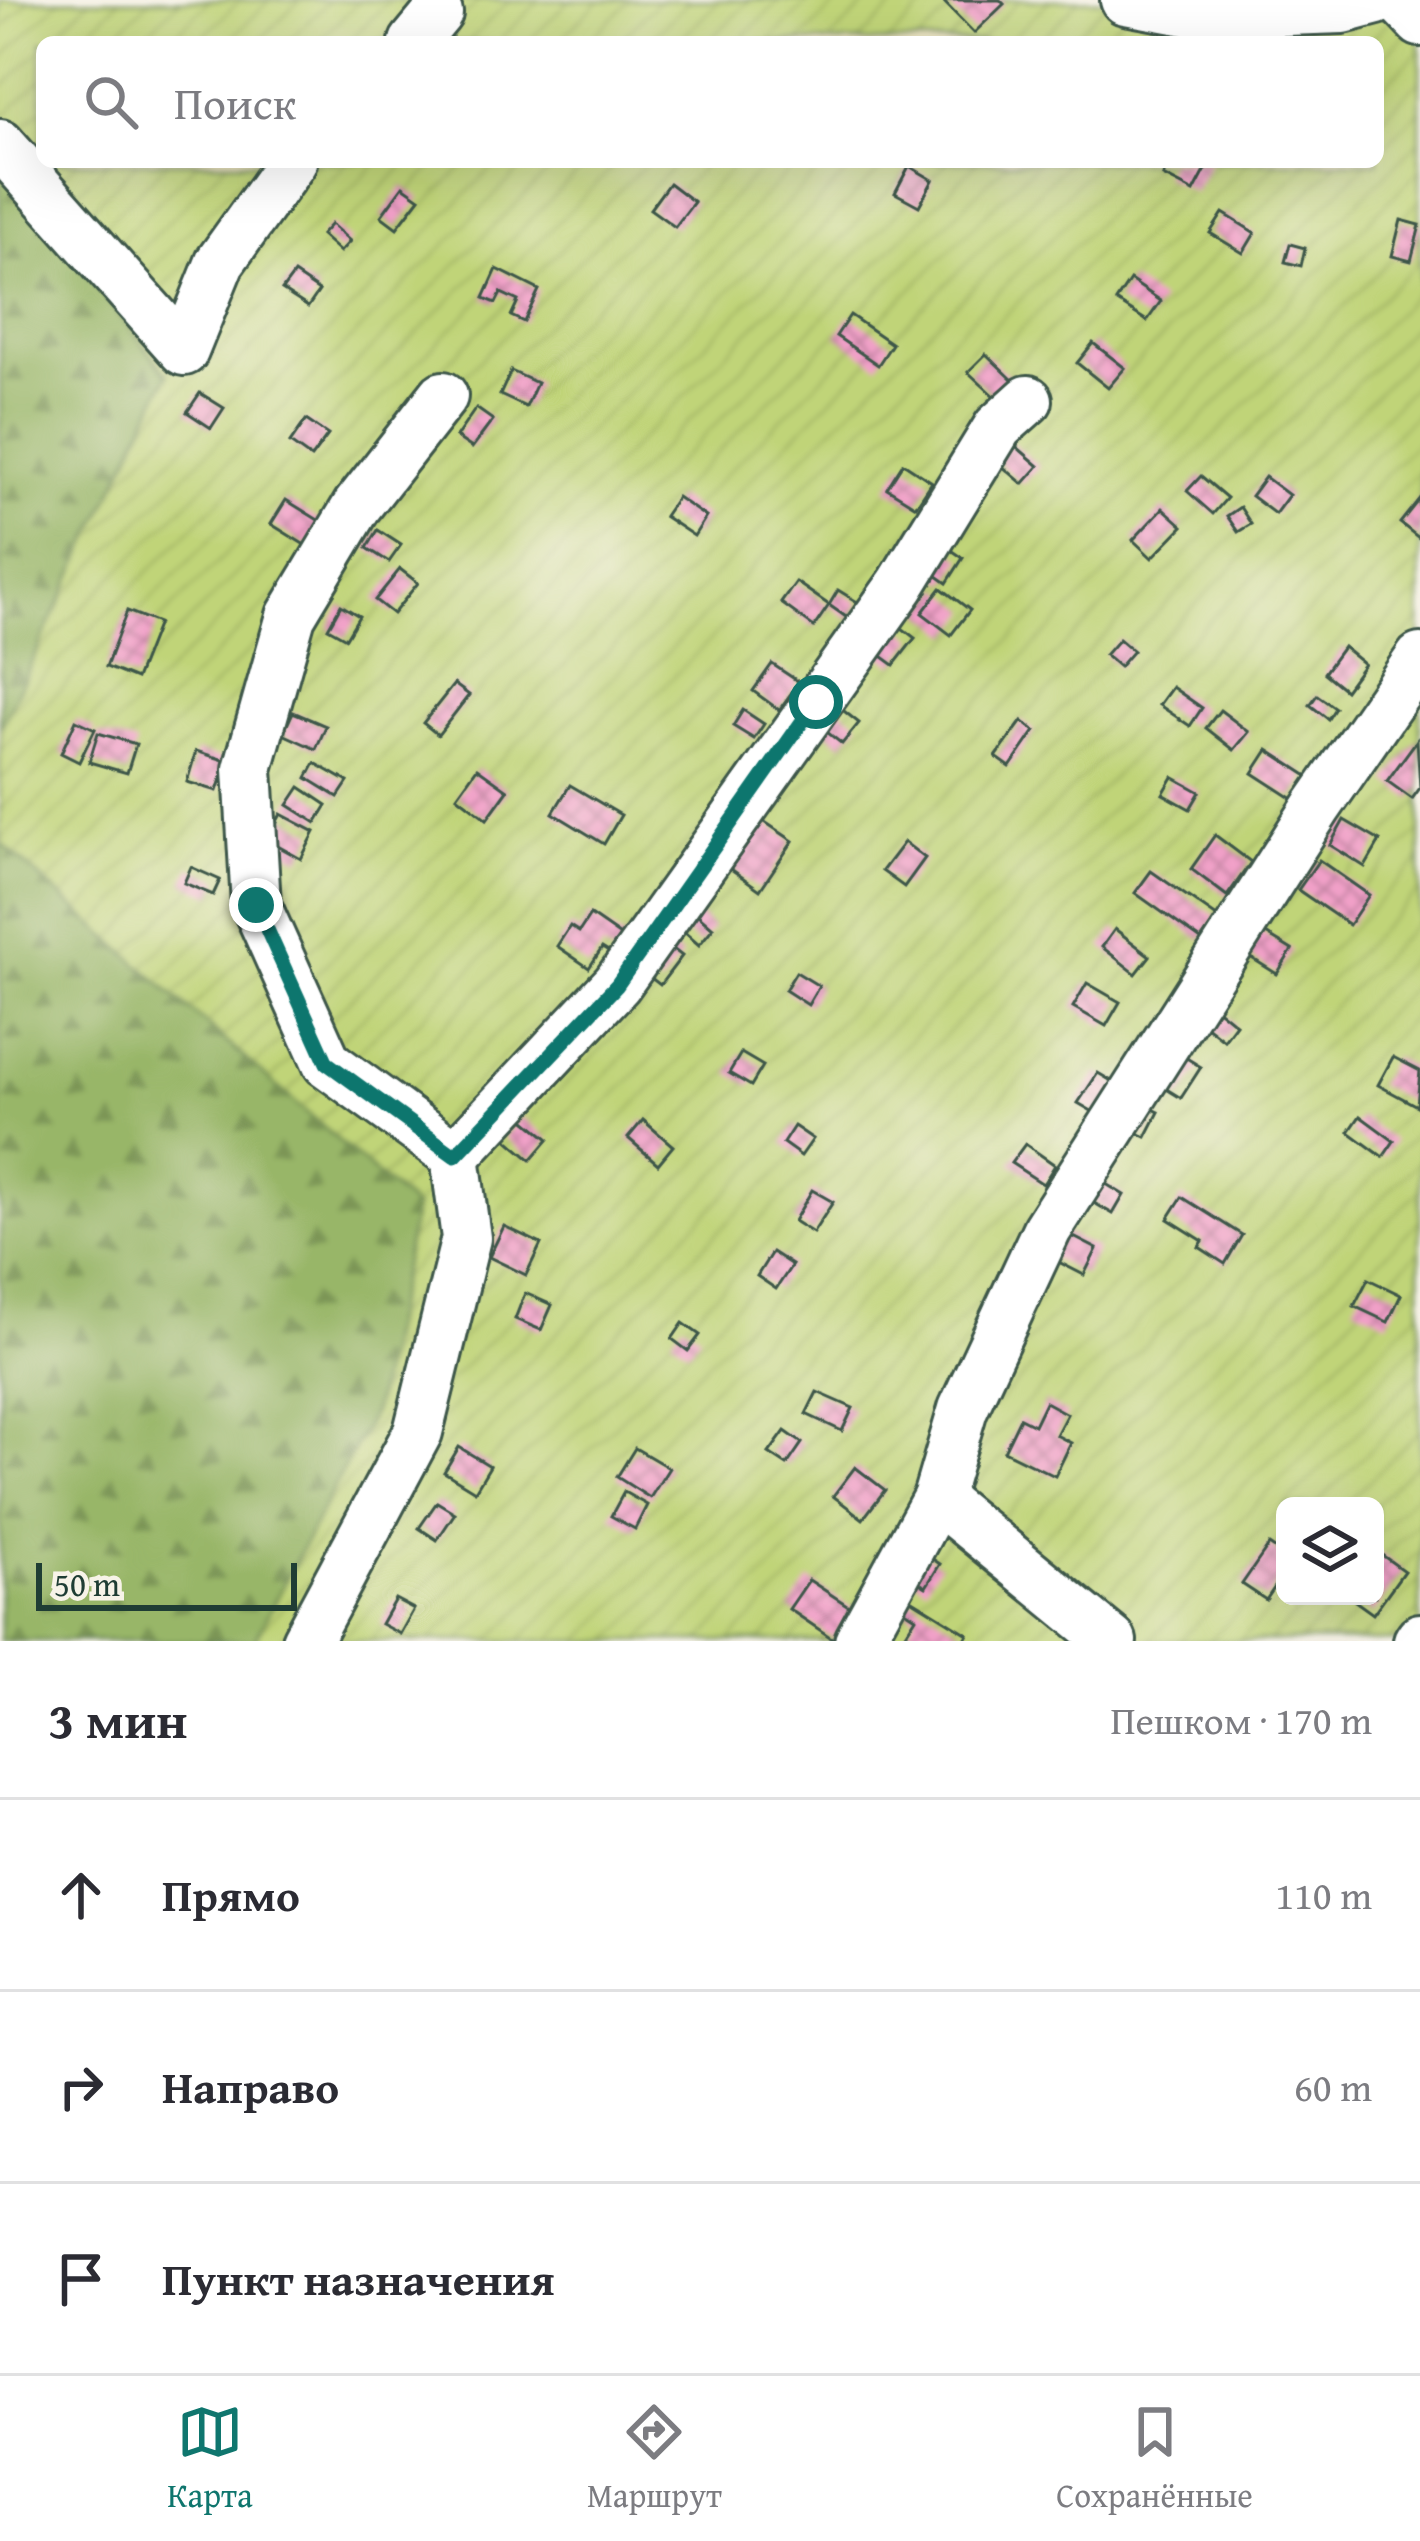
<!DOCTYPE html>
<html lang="ru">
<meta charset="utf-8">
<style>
:root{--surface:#fff;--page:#f7f7f7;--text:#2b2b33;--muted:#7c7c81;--line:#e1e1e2;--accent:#0f766e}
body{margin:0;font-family:"Gentium Book Plus",serif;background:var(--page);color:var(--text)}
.controls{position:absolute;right:36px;bottom:36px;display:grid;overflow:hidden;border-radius:18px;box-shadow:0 12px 48px #0002}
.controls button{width:108px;height:108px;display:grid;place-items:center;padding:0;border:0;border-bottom:3px solid var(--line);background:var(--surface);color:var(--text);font:60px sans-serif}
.scale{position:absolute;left:36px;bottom:30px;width:261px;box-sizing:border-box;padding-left:12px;border:6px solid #1f3d34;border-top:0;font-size:33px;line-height:42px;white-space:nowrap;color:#1f3d34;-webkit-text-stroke:9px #f7f3e8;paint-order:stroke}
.stop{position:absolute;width:36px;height:36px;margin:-27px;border:9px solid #0f766e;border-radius:50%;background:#fff}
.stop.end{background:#0f766e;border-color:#fff;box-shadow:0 3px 12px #0008}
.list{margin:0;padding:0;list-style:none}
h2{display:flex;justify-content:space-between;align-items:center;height:156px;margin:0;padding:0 48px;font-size:51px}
h2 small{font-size:39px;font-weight:400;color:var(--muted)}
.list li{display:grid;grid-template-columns:78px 1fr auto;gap:36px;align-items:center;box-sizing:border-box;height:192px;padding:0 48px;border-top:3px solid var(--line)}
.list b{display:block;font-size:45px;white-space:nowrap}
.list em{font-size:39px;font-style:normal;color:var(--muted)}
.icon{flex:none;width:66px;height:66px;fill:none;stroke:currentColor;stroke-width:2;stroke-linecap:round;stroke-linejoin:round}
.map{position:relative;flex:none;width:1420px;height:1641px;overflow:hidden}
.search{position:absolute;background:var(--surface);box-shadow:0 12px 48px #0002;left:36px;right:36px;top:36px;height:132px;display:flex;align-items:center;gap:30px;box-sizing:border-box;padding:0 42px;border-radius:18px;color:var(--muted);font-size:45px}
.sheet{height:732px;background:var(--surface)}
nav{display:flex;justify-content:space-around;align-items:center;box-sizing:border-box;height:168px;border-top:3px solid var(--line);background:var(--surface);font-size:33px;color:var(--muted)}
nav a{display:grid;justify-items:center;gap:6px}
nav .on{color:var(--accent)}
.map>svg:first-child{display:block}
.forest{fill:url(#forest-firs);stroke:#5c7a4e;stroke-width:3}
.garden{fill:url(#garden-furrows);stroke:#708856;stroke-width:3;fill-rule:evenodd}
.building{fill:url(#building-cross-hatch)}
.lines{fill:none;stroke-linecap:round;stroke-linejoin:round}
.minor-casing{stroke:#3d5649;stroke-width:54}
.minor{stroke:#fff;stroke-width:48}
.route{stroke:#0f766e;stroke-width:15}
</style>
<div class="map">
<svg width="1420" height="1641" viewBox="0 0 1420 1641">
<defs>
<pattern id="forest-firs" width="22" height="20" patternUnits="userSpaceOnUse" patternTransform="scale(3)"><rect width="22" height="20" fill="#98b668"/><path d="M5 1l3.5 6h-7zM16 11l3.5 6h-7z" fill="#7b9556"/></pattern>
<pattern id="garden-furrows" width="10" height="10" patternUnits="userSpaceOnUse" patternTransform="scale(3)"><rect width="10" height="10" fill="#c0d478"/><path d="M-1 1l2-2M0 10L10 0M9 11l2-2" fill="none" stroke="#a5b768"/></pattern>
<pattern id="building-cross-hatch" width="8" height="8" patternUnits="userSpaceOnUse" patternTransform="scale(3)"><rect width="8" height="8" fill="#f1a0c8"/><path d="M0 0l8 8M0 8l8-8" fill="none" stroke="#c384a3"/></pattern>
</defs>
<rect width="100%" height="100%" fill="#f7f3e8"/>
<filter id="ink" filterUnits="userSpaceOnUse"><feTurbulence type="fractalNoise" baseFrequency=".00833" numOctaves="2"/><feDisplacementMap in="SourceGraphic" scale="24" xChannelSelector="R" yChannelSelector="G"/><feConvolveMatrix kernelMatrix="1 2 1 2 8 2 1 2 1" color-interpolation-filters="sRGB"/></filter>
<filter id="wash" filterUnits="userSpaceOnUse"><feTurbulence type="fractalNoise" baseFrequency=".004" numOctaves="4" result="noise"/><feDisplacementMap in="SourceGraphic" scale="48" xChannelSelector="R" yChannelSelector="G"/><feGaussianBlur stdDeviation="2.7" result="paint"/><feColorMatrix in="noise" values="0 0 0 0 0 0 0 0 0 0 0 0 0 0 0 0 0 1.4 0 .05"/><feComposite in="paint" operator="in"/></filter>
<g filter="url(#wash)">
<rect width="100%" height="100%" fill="#e8e1bd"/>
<g class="forest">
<path d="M 0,166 L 168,375 L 0,729 Z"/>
<path d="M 0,842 L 415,1208 L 374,1410 L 254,1641 L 0,1641 Z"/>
</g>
<path class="garden" d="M 0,0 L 1420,0 L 1420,1641 L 254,1641 L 374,1410 L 415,1208 L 0,842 L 0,729 L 168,375 L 0,166 ZM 42,42 L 1378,42 L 1378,162 L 42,162 ZM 1285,1506 L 1375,1506 L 1375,1596 L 1285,1596 Z"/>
<g id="blocks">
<g class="building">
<path d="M 942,0 L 1000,0 L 1004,4 L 974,33 Z"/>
<path d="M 1170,162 L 1210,162 L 1194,192 L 1163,176 Z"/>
<path d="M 909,166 L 933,180 L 919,206 L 895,193 Z"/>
<path d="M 669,183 L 694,202 L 675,227 L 650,209 Z"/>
<path d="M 403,186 L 420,198 L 397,228 L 381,216 Z"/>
<path d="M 1223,213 L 1255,233 L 1243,253 L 1210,233 Z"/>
<path d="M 1401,220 L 1420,225 L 1411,261 L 1392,256 Z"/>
<path d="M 331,224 L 350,241 L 340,252 L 321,235 Z"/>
<path d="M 1290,244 L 1305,248 L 1301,266 L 1285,262 Z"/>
<path d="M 497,269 L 539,290 L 524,322 L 511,316 L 518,301 L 501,293 L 496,303 L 484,298 Z"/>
<path d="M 294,274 L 319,291 L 308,307 L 282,290 Z"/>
<path d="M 1130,280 L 1161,301 L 1147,321 L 1116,301 Z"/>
<path d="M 850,315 L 892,344 L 878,365 L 836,336 Z"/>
<path d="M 1093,343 L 1125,368 L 1108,388 L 1077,363 Z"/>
<path d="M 986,354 L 1013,380 L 996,398 L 968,372 Z"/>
<path d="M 511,371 L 537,383 L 526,407 L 500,395 Z"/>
<path d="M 200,393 L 224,408 L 211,428 L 187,412 Z"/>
<path d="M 476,408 L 493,420 L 472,448 L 456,437 Z"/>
<path d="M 306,420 L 328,435 L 311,458 L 290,443 Z"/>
<path d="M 1011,442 L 1039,466 L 1023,484 L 995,460 Z"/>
<path d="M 903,463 L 932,482 L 916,506 L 887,488 Z"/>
<path d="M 1201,476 L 1227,498 L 1213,514 L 1187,491 Z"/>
<path d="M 1265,477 L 1289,495 L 1275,514 L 1251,496 Z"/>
<path d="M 677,497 L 706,517 L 694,536 L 664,516 Z"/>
<path d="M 1420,498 L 1420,539 L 1400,523 Z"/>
<path d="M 286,500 L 323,523 L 308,547 L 271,524 Z"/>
<path d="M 1240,507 L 1251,524 L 1238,532 L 1227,516 Z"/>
<path d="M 1163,508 L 1183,526 L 1152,558 L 1133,540 Z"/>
<path d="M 378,530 L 401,545 L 389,562 L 367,548 Z"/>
<path d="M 940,542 L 963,558 L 947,583 L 923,566 Z"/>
<path d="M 400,569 L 418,583 L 393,614 L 375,600 Z"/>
<path d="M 796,582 L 829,605 L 814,627 L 781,603 Z"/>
<path d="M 941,588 L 970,610 L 951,635 L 922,613 Z"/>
<path d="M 838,590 L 859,603 L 849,619 L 829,605 Z"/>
<path d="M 341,605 L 359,616 L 346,638 L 328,628 Z"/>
<path d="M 127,611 L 158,623 L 136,679 L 106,667 Z"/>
<path d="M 889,618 L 915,638 L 894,665 L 868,646 Z"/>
<path d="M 1119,639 L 1133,651 L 1119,667 L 1105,655 Z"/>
<path d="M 1343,647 L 1364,664 L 1345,690 L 1324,673 Z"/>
<path d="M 772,664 L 799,682 L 779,710 L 753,691 Z"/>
<path d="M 454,684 L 469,695 L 438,735 L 423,723 Z"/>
<path d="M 1172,687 L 1202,708 L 1190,726 L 1159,705 Z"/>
<path d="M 1317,695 L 1335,708 L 1328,719 L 1310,705 Z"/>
<path d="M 830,700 L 859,723 L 842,744 L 813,721 Z"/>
<path d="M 743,710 L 764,724 L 754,739 L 733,726 Z"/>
<path d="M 1220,710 L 1249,732 L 1234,750 L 1206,728 Z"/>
<path d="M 293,712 L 326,726 L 316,749 L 283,734 Z"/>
<path d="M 76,720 L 95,729 L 79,762 L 61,753 Z"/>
<path d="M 1022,721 L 1035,731 L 1010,767 L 996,757 Z"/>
<path d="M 98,733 L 136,744 L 127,773 L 89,762 Z"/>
<path d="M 1417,740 L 1420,788 L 1412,799 L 1387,781 Z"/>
<path d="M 1268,750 L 1308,776 L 1293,799 L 1253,773 Z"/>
<path d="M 196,751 L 227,761 L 217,791 L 187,782 Z"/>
<path d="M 315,763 L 348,782 L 338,797 L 307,778 Z"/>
<path d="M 477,768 L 508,790 L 487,819 L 457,796 Z"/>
<path d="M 1173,777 L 1200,792 L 1190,809 L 1163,794 Z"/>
<path d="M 570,785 L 621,815 L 604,844 L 553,813 Z"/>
<path d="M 300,787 L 327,805 L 316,823 L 288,805 Z"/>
<path d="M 281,814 L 315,832 L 301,859 L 267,840 Z"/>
<path d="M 753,814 L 793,841 L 760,890 L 728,867 Z"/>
<path d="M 1344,820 L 1380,841 L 1365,867 L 1330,845 Z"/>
<path d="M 1215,835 L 1251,862 L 1227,896 L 1191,869 Z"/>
<path d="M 904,842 L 925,858 L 904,887 L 882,871 Z"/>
<path d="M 1319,860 L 1369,895 L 1349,925 L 1298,890 Z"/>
<path d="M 191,867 L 220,880 L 213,895 L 184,883 Z"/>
<path d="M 1151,871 L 1217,917 L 1201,940 L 1135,893 Z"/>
<path d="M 689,907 L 713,928 L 699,945 L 675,924 Z"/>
<path d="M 590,915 L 626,940 L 615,956 L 602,948 L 589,968 L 557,946 L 570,926 L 579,932 Z"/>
<path d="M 1256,928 L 1292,950 L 1277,974 L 1242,952 Z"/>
<path d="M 1115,929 L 1150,956 L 1136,974 L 1102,947 Z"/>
<path d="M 664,942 L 682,956 L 660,985 L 642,971 Z"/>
<path d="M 796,972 L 819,986 L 808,1005 L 785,990 Z"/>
<path d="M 1087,983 L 1120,1002 L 1106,1026 L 1073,1007 Z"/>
<path d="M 1209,1002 L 1236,1024 L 1224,1040 L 1196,1018 Z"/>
<path d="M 741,1053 L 763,1066 L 751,1086 L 729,1073 Z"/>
<path d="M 1180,1054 L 1201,1067 L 1181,1098 L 1160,1085 Z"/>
<path d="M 1393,1057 L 1420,1071 L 1417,1106 L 1378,1085 Z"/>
<path d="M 1098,1073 L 1120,1086 L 1102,1117 L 1078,1103 Z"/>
<path d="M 1143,1104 L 1159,1112 L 1146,1137 L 1130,1129 Z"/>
<path d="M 521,1116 L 549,1139 L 531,1160 L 504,1137 Z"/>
<path d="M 1360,1116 L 1394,1141 L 1383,1157 L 1349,1132 Z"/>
<path d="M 643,1120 L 673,1146 L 658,1164 L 628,1138 Z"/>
<path d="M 794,1126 L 813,1139 L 801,1156 L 783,1143 Z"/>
<path d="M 1025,1144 L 1055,1165 L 1043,1184 L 1011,1163 Z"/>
<path d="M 1093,1176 L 1124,1195 L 1113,1214 L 1082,1196 Z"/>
<path d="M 812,1190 L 833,1202 L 813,1233 L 794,1221 Z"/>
<path d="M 1182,1197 L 1242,1235 L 1225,1264 L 1199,1247 L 1203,1241 L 1168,1219 Z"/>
<path d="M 504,1226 L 541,1244 L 526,1275 L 489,1257 Z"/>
<path d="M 1062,1231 L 1097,1249 L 1084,1275 L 1049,1257 Z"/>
<path d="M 772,1252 L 792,1265 L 776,1289 L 757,1276 Z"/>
<path d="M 1368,1279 L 1401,1295 L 1388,1322 L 1354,1306 Z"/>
<path d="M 525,1293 L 552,1305 L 541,1330 L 515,1319 Z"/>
<path d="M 683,1323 L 700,1335 L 688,1351 L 672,1339 Z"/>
<path d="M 817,1392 L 853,1408 L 842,1431 L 806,1414 Z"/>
<path d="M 1045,1402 L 1067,1414 L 1056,1435 L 1071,1443 L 1055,1476 L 1004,1451 L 1020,1418 L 1034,1425 Z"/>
<path d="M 785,1431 L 802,1443 L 787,1465 L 769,1453 Z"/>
<path d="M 459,1447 L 490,1466 L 475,1491 L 444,1472 Z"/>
<path d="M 635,1448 L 669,1468 L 650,1498 L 617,1477 Z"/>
<path d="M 855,1467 L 885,1490 L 863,1519 L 833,1496 Z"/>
<path d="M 624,1492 L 647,1505 L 635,1529 L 611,1516 Z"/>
<path d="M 437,1502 L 455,1513 L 437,1540 L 419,1528 Z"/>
<path d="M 1269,1545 L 1285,1556 L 1285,1572 L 1266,1600 L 1242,1584 Z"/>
<path d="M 1375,1550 L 1404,1571 L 1373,1614 L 1348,1596 L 1375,1596 Z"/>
<path d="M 925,1554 L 940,1564 L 926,1587 L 910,1577 Z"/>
<path d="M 809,1580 L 853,1609 L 833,1639 L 789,1609 Z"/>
<path d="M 908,1597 L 968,1634 L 964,1641 L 901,1641 L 916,1617 L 902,1608 Z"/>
<path d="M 395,1599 L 414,1609 L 400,1634 L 381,1624 Z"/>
</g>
</g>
</g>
<g filter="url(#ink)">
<use href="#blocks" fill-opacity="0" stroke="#3d5649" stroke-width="3"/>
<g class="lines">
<g class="minor-casing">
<g id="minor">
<path d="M 1125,0 L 1202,14 L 1343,9 L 1377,0"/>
<path d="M 1399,0 L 1420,22"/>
<path d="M 414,42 L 438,13"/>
<path d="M 0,144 L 184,351 L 220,262 L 292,162"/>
<path d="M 455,1156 L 617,984 L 901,585 L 998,427 L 1028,400"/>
<path d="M 306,1641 L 418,1432 L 466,1238 L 455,1156 L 327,1063 L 256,905 L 248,769 L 291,616 L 357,506 L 443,396"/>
<path d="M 859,1641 L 937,1498"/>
<path d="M 1112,1641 L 937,1498 L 963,1409 L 1047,1229 L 1317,807 L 1420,658"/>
<path d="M 1418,1641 L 1420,1638"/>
</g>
</g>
<use href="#minor" class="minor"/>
</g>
</g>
<g class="lines" filter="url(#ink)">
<path class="route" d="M 256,905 L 327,1063 L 455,1156 L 617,985 L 816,702"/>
</g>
</svg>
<div class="controls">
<button><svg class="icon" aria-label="layers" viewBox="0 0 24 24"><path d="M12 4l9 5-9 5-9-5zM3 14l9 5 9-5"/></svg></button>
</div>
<div class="scale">50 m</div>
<div class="stop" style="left:816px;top:702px"></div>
<div class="stop end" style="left:256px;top:905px"></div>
<div class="search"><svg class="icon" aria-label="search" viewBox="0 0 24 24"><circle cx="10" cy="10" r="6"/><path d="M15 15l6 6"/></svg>Поиск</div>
</div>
<section class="sheet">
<h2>3 мин<small>Пешком · 170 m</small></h2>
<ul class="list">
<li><svg class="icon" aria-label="ahead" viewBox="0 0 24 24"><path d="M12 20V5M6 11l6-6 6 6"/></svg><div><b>Прямо</b></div><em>110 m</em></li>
<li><svg class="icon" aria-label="right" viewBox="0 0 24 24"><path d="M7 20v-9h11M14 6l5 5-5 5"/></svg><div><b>Направо</b></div><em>60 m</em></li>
<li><svg class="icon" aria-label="arrive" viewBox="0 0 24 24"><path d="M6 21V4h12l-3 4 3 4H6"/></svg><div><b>Пункт назначения</b></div></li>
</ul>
</section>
<nav>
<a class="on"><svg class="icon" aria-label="map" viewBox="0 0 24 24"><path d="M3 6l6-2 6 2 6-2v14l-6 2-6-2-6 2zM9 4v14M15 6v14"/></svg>Карта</a>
<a><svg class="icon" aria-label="directions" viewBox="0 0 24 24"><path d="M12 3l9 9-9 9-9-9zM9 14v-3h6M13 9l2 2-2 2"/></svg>Маршрут</a>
<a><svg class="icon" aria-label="saved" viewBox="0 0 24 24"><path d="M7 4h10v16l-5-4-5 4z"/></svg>Сохранённые</a>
</nav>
